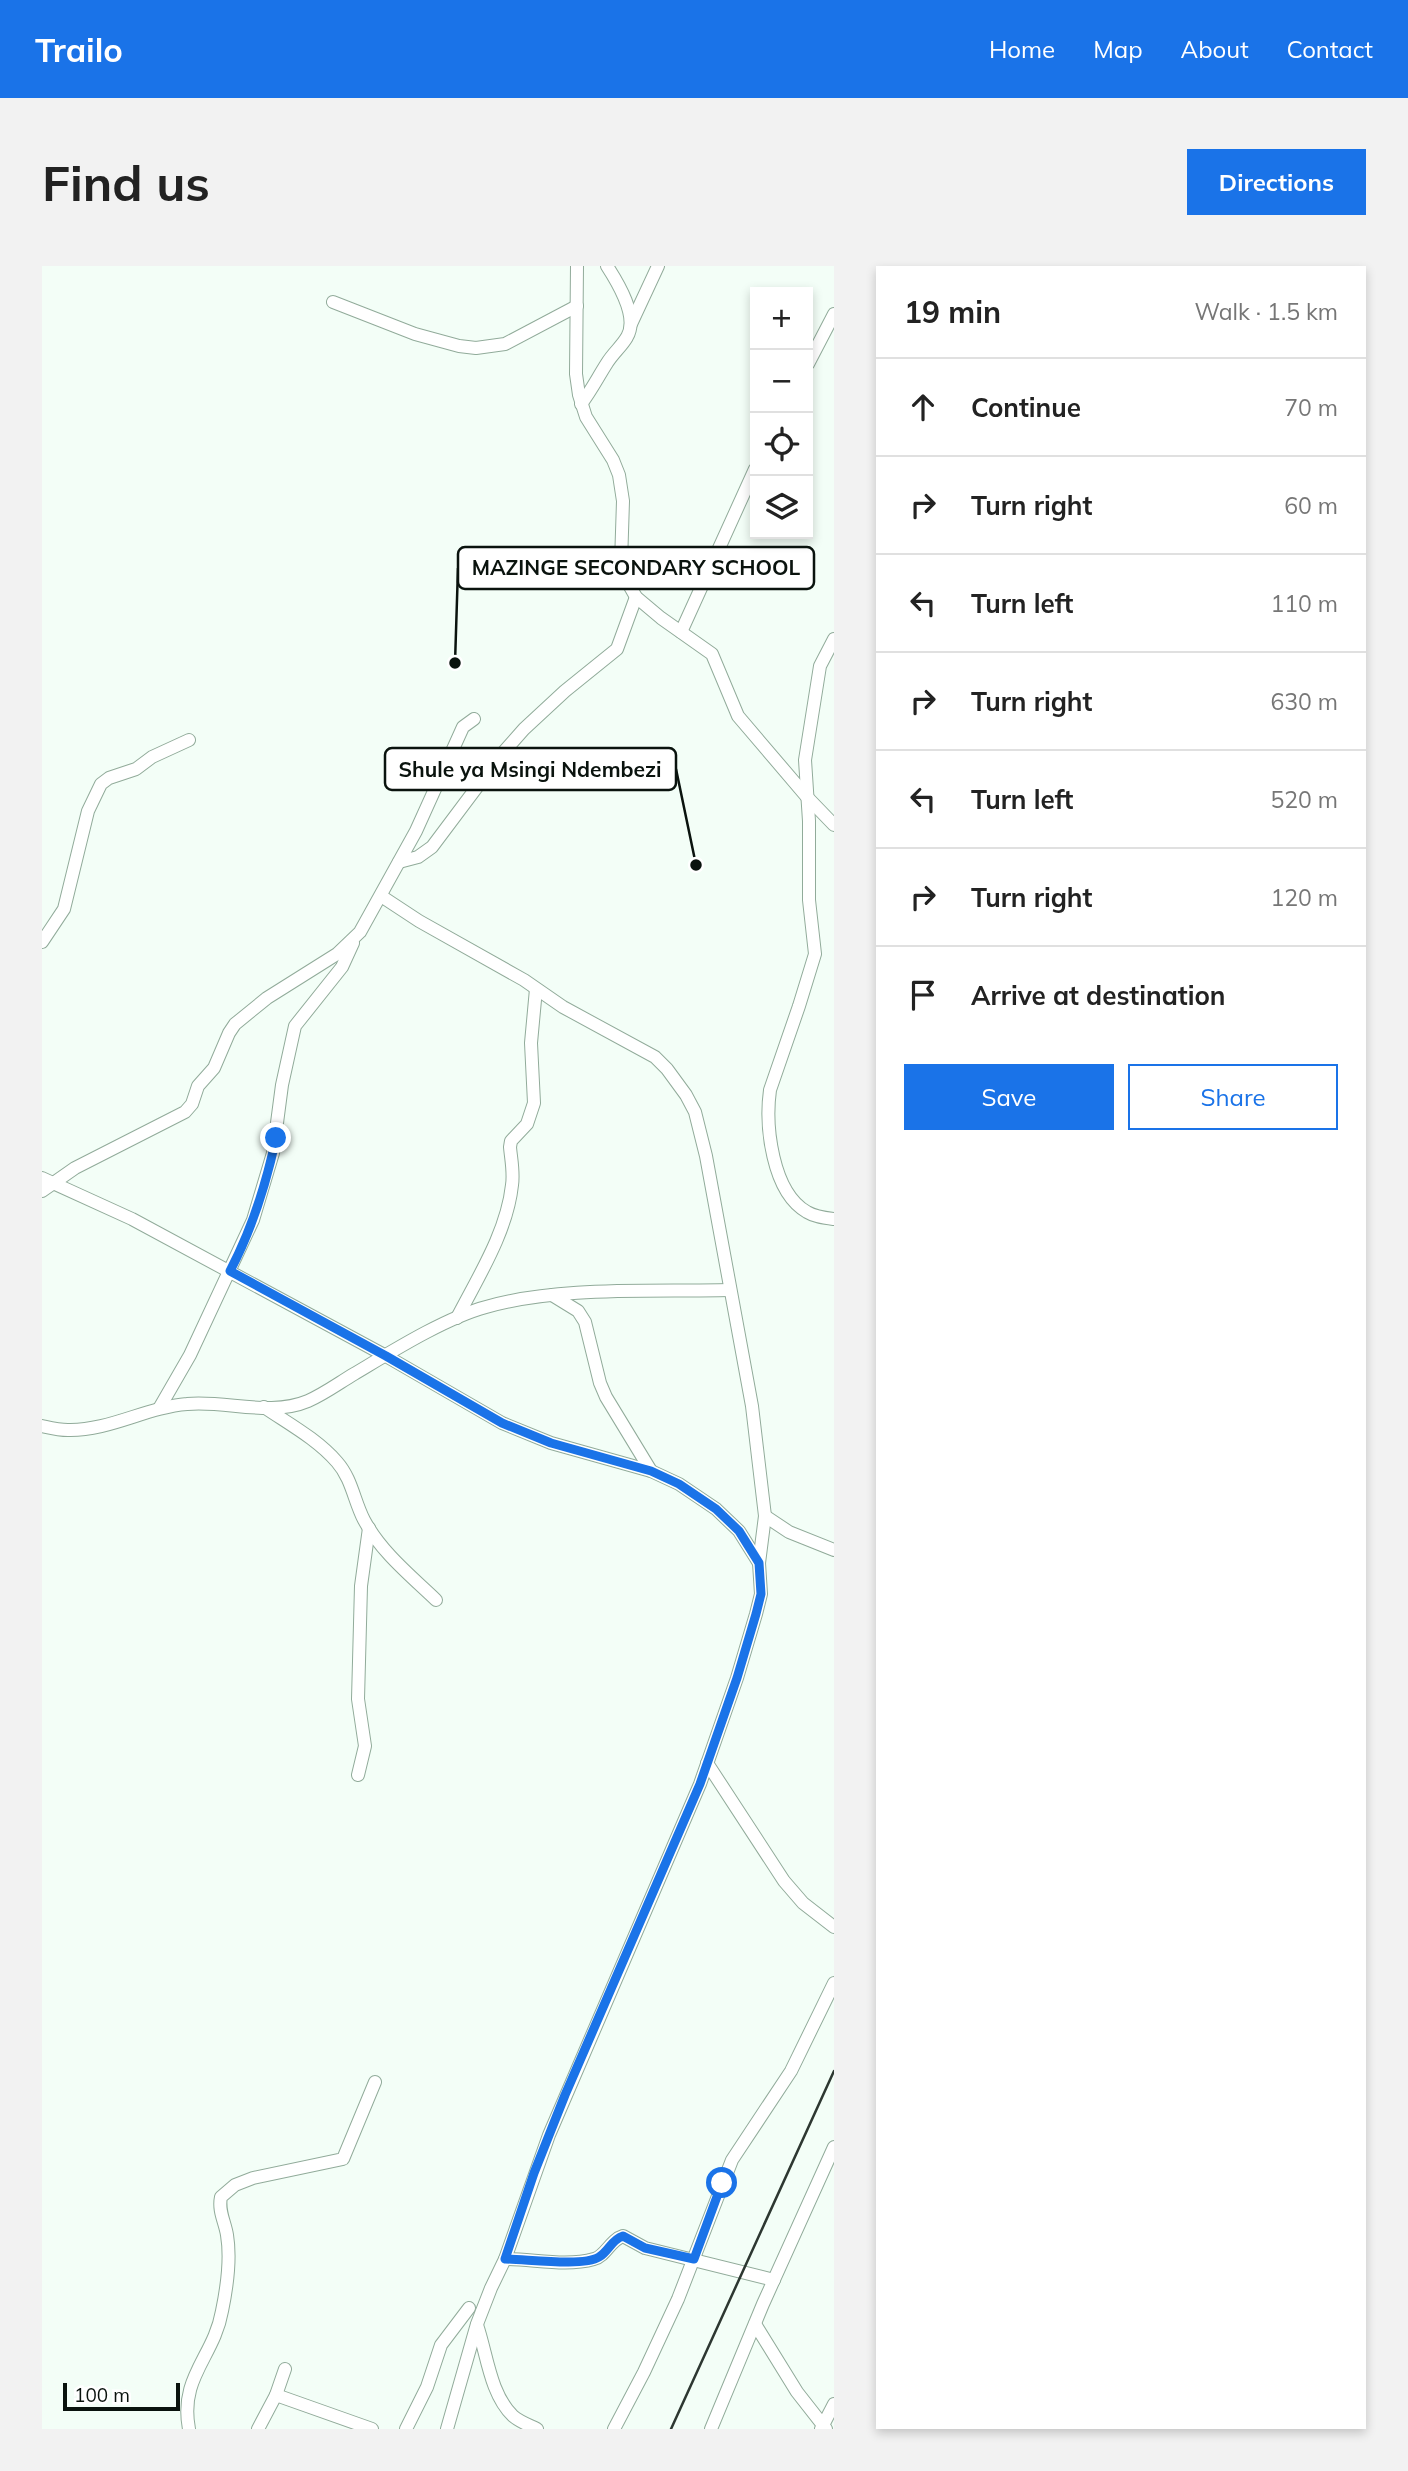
<!DOCTYPE html>
<meta charset="utf-8">
<style>
:root{--surface:#fff;--page:#f2f2f2;--text:#222;--muted:#767676;--line:#e0e0e0;--accent:#1a73e8}
body{margin:0;font-family:Mulish,sans-serif;background:var(--page);color:var(--text)}
.controls{position:absolute;right:21px;top:21px;display:grid;overflow:hidden;border-radius:0px;box-shadow:0 4px 10px #0003}
.controls button{width:63px;height:63px;display:grid;place-items:center;padding:0;border:0;border-bottom:2px solid var(--line);background:var(--surface);color:var(--text);font:35px sans-serif}
.scale{position:absolute;left:21px;bottom:18px;width:117px;box-sizing:border-box;padding-left:7px;border:4px solid #0a130e;border-top:0;font-size:19px;line-height:24px;white-space:nowrap;color:#0a130e;-webkit-text-stroke:5px #fff;paint-order:stroke}
.stop{position:absolute;width:21px;height:21px;margin:-16px;border:5px solid #1a73e8;border-radius:50%;background:#fff}
.stop.end{background:#1a73e8;border-color:#fff;box-shadow:0 2px 7px #0008}
.list{margin:0;padding:0;list-style:none}
h2{display:flex;justify-content:space-between;align-items:center;height:91px;margin:0;padding:0 28px;font-size:30px}
h2 small{font-size:23px;font-weight:400;color:var(--muted)}
.list li{display:grid;grid-template-columns:46px 1fr auto;gap:21px;align-items:center;box-sizing:border-box;height:98px;padding:0 28px;border-top:2px solid var(--line)}
.list b{display:block;font-size:26px;white-space:nowrap}
.list em{font-size:23px;font-style:normal;color:var(--muted)}
.actions{display:flex;gap:14px;padding:21px 28px}
.actions a{flex:1;padding:16px 0;border:2px solid var(--accent);border-radius:0px;text-align:center;font-size:24px;color:var(--accent)}
.actions .main{background:var(--accent);color:#fff}
.icon{flex:none;width:38px;height:38px;fill:none;stroke:currentColor;stroke-width:2;stroke-linecap:round;stroke-linejoin:round}
.map{position:relative;flex:none;width:792px;height:2163px;overflow:hidden;border-radius:0px}
header{display:flex;align-items:center;gap:42px;box-sizing:border-box;height:98px;padding:0 35px;background:var(--accent);color:#fff}
header strong{font-size:33px}
nav{display:flex;gap:38px;margin-inline-start:auto;font-size:24px}
.intro{display:flex;align-items:center;justify-content:space-between;box-sizing:border-box;height:168px;padding:0 42px}
h1{margin:0;font-size:49px}
.button{padding:18px 32px;border-radius:0px;background:var(--accent);color:#fff;font-size:24px;font-weight:700}
main{display:flex;gap:42px;padding:0 42px}
aside{flex:1;background:var(--surface);border-radius:0px;box-shadow:0 4px 10px #0003}
.map>svg:first-child{display:block}
.lines{fill:none;stroke-linecap:round;stroke-linejoin:round}
.minor-casing{stroke:#91ab9a;stroke-width:14}
.minor{stroke:#fff;stroke-width:12}
.rail{stroke:#2d3731;stroke-width:2.5}
.route{stroke:#1a73e8;stroke-width:9}
.leader{fill:none;stroke:#0a130e;stroke-width:2.5}
.callout-dot{fill:#0a130e;stroke:#fff;stroke-width:2.5}
.callout{fill:#fff;stroke:#0a130e;stroke-width:2.5}
.callout-label{font-size:21px;text-anchor:middle;font-weight:bold;fill:#0a130e}
</style>
<header>
<strong>Trailo</strong>
<nav><a>Home</a><a>Map</a><a>About</a><a>Contact</a></nav>
</header>
<div class="intro"><h1>Find us</h1><a class="button">Directions</a></div>
<main>
<div class="map">
<svg width="792" height="2163" viewBox="0 0 792 2163">
<rect width="100%" height="100%" fill="#f3fef7"/>
<g class="lines">
<g class="minor-casing">
<g id="minor">
<path d="M 535,0 L 534,108 L 537,129 L 544,151 L 571,194 L 577,209 L 581,235 L 579,297 L 586,317 L 594,331 L 619,352 L 670,388 L 696,450 L 765,531 L 792,559"/>
<path d="M 291,36 L 373,68 L 417,80 L 434,82 L 463,78 L 535,40"/>
<path d="M 589,58 L 616,0"/>
<path d="M 766,98 L 792,48"/>
<path d="M 539,138 C 549,125 556,111 565,97 C 571,87 580,80 585,71 C 597,51 576,17 565,0"/>
<path d="M 639,366 L 713,203"/>
<path d="M 792,373 L 778,400 L 763,494 L 767,555 L 767,634 L 773,688 L 757,740 L 728,824 C 723,860 730,926 765,946 C 773,951 783,952 792,953"/>
<path d="M 357,596 L 376,591 L 390,581 L 459,489 L 482,463 L 523,425 L 575,383 L 594,331"/>
<path d="M 339,630 L 377,655 L 482,714 L 521,741 L 613,791 L 625,803 L 644,829 L 653,846 L 664,890 L 710,1140 L 723,1250 L 717,1297"/>
<path d="M 0,676 L 22,643 L 46,545 L 59,518 L 67,512 L 94,503 L 110,491 L 147,474"/>
<path d="M 0,912 L 90,953 L 344,1090 L 460,1157 L 509,1177 L 609,1205 L 637,1218 L 674,1243 L 697,1265 L 717,1297 L 719,1328 L 714,1348 L 695,1412 L 658,1518 L 507,1869 L 463,1993 L 449,2022 L 435,2058 L 405,2163"/>
<path d="M 0,925 L 33,902 L 143,846 L 150,838 L 156,820 L 172,802 L 187,767 L 193,758 L 225,732 L 295,688 L 318,666 L 374,565 L 421,461 L 432,453"/>
<path d="M 510,1029 L 536,1045 L 543,1056 L 558,1117 L 564,1131 L 609,1205"/>
<path d="M 415,1052 C 436,1011 465,966 470,919 C 472,906 469,893 468,881 L 469,875 L 485,858 L 492,837 L 489,777 L 494,723"/>
<path d="M 118,1141 L 148,1089 L 211,954 L 231,887 L 240,819 L 253,760 L 300,701 L 311,677"/>
<path d="M 222,1141 C 247,1158 275,1173 295,1196 C 310,1213 312,1235 322,1254 C 339,1286 369,1310 394,1334"/>
<path d="M 0,1160 C 9,1162 17,1164 26,1164 C 67,1165 105,1141 145,1138 C 184,1134 228,1151 266,1135 C 282,1128 297,1117 312,1108 C 349,1086 403,1052 444,1041 C 516,1020 611,1026 687,1024"/>
<path d="M 723,1250 L 747,1266 L 792,1284"/>
<path d="M 665,1497 L 742,1615 L 761,1637 L 792,1661"/>
<path d="M 316,1509 L 323,1480 L 316,1433 L 319,1320 L 327,1262"/>
<path d="M 463,1993 C 492,1993 524,2001 552,1993 C 564,1990 568,1974 581,1970 L 603,1982 L 732,2014"/>
<path d="M 713,2058 L 755,2126 L 784,2163"/>
<path d="M 435,2059 C 445,2088 448,2128 471,2150 C 478,2156 487,2159 495,2163"/>
<path d="M 234,2129 L 330,2163"/>
<path d="M 147,2163 C 137,2111 172,2091 180,2045 C 185,2021 189,1993 185,1969 C 183,1956 176,1945 179,1931 L 193,1919 L 211,1912 L 301,1893 L 333,1816"/>
<path d="M 216,2163 L 234,2129 L 243,2103"/>
<path d="M 364,2163 L 385,2121 L 399,2079 L 427,2042"/>
<path d="M 572,2163 L 602,2106 L 636,2033 L 690,1894 L 749,1805 L 792,1717"/>
<path d="M 669,2163 L 721,2038 L 792,1881"/>
<path d="M 779,2163 L 792,2138"/>
</g>
</g>
<use href="#minor" class="minor"/>
<path class="rail" d="M 629,2163 L 792,1805"/>
</g>
<g class="lines">
<path class="route" d="M 234,872 C 224,919 210,963 188,1005 L 344,1090 L 460,1157 L 509,1177 L 609,1205 L 637,1218 L 674,1243 L 697,1265 L 717,1297 L 719,1328 L 714,1348 L 695,1412 L 658,1518 L 523,1829 L 492,1907 L 463,1993 C 484,1993 541,2001 557,1991 C 567,1985 569,1974 581,1970 L 603,1982 L 652,1993 L 680,1917"/>
</g>
<path class="leader" d="M413 397L416 302M654 599L634 503"/>
<g class="callout-dot">
<circle cx="413" cy="397" r="7"/>
<circle cx="654" cy="599" r="7"/>
</g>
<g class="callout">
<rect x="416" y="281" width="356" height="42" rx="7"/>
<rect x="343" y="482" width="291" height="42" rx="7"/>
</g>
<g class="callout-label">
<text x="594" y="309">MAZINGE SECONDARY SCHOOL</text>
<text x="488" y="511">Shule ya Msingi Ndembezi</text>
</g>
</svg>
<div class="controls">
<button>+</button>
<button>−</button>
<button><svg class="icon" aria-label="locate" viewBox="0 0 24 24"><circle cx="12" cy="12" r="6"/><path d="M12 2v4M12 18v4M2 12h4M18 12h4"/></svg></button>
<button><svg class="icon" aria-label="layers" viewBox="0 0 24 24"><path d="M12 4l9 5-9 5-9-5zM3 14l9 5 9-5"/></svg></button>
</div>
<div class="scale">100 m</div>
<div class="stop" style="left:680px;top:1917px"></div>
<div class="stop end" style="left:234px;top:872px"></div>
</div>
<aside>
<h2>19 min<small>Walk · 1.5 km</small></h2>
<ul class="list">
<li><svg class="icon" aria-label="ahead" viewBox="0 0 24 24"><path d="M12 20V5M6 11l6-6 6 6"/></svg><div><b>Continue</b></div><em>70 m</em></li>
<li><svg class="icon" aria-label="right" viewBox="0 0 24 24"><path d="M7 20v-9h11M14 6l5 5-5 5"/></svg><div><b>Turn right</b></div><em>60 m</em></li>
<li><svg class="icon" aria-label="left" viewBox="0 0 24 24"><path d="M17 20v-9H6M10 6l-5 5 5 5"/></svg><div><b>Turn left</b></div><em>110 m</em></li>
<li><svg class="icon" aria-label="right" viewBox="0 0 24 24"><path d="M7 20v-9h11M14 6l5 5-5 5"/></svg><div><b>Turn right</b></div><em>630 m</em></li>
<li><svg class="icon" aria-label="left" viewBox="0 0 24 24"><path d="M17 20v-9H6M10 6l-5 5 5 5"/></svg><div><b>Turn left</b></div><em>520 m</em></li>
<li><svg class="icon" aria-label="right" viewBox="0 0 24 24"><path d="M7 20v-9h11M14 6l5 5-5 5"/></svg><div><b>Turn right</b></div><em>120 m</em></li>
<li><svg class="icon" aria-label="arrive" viewBox="0 0 24 24"><path d="M6 21V4h12l-3 4 3 4H6"/></svg><div><b>Arrive at destination</b></div></li>
</ul>
<div class="actions"><a class="main">Save</a><a>Share</a></div>
</aside>
</main>
